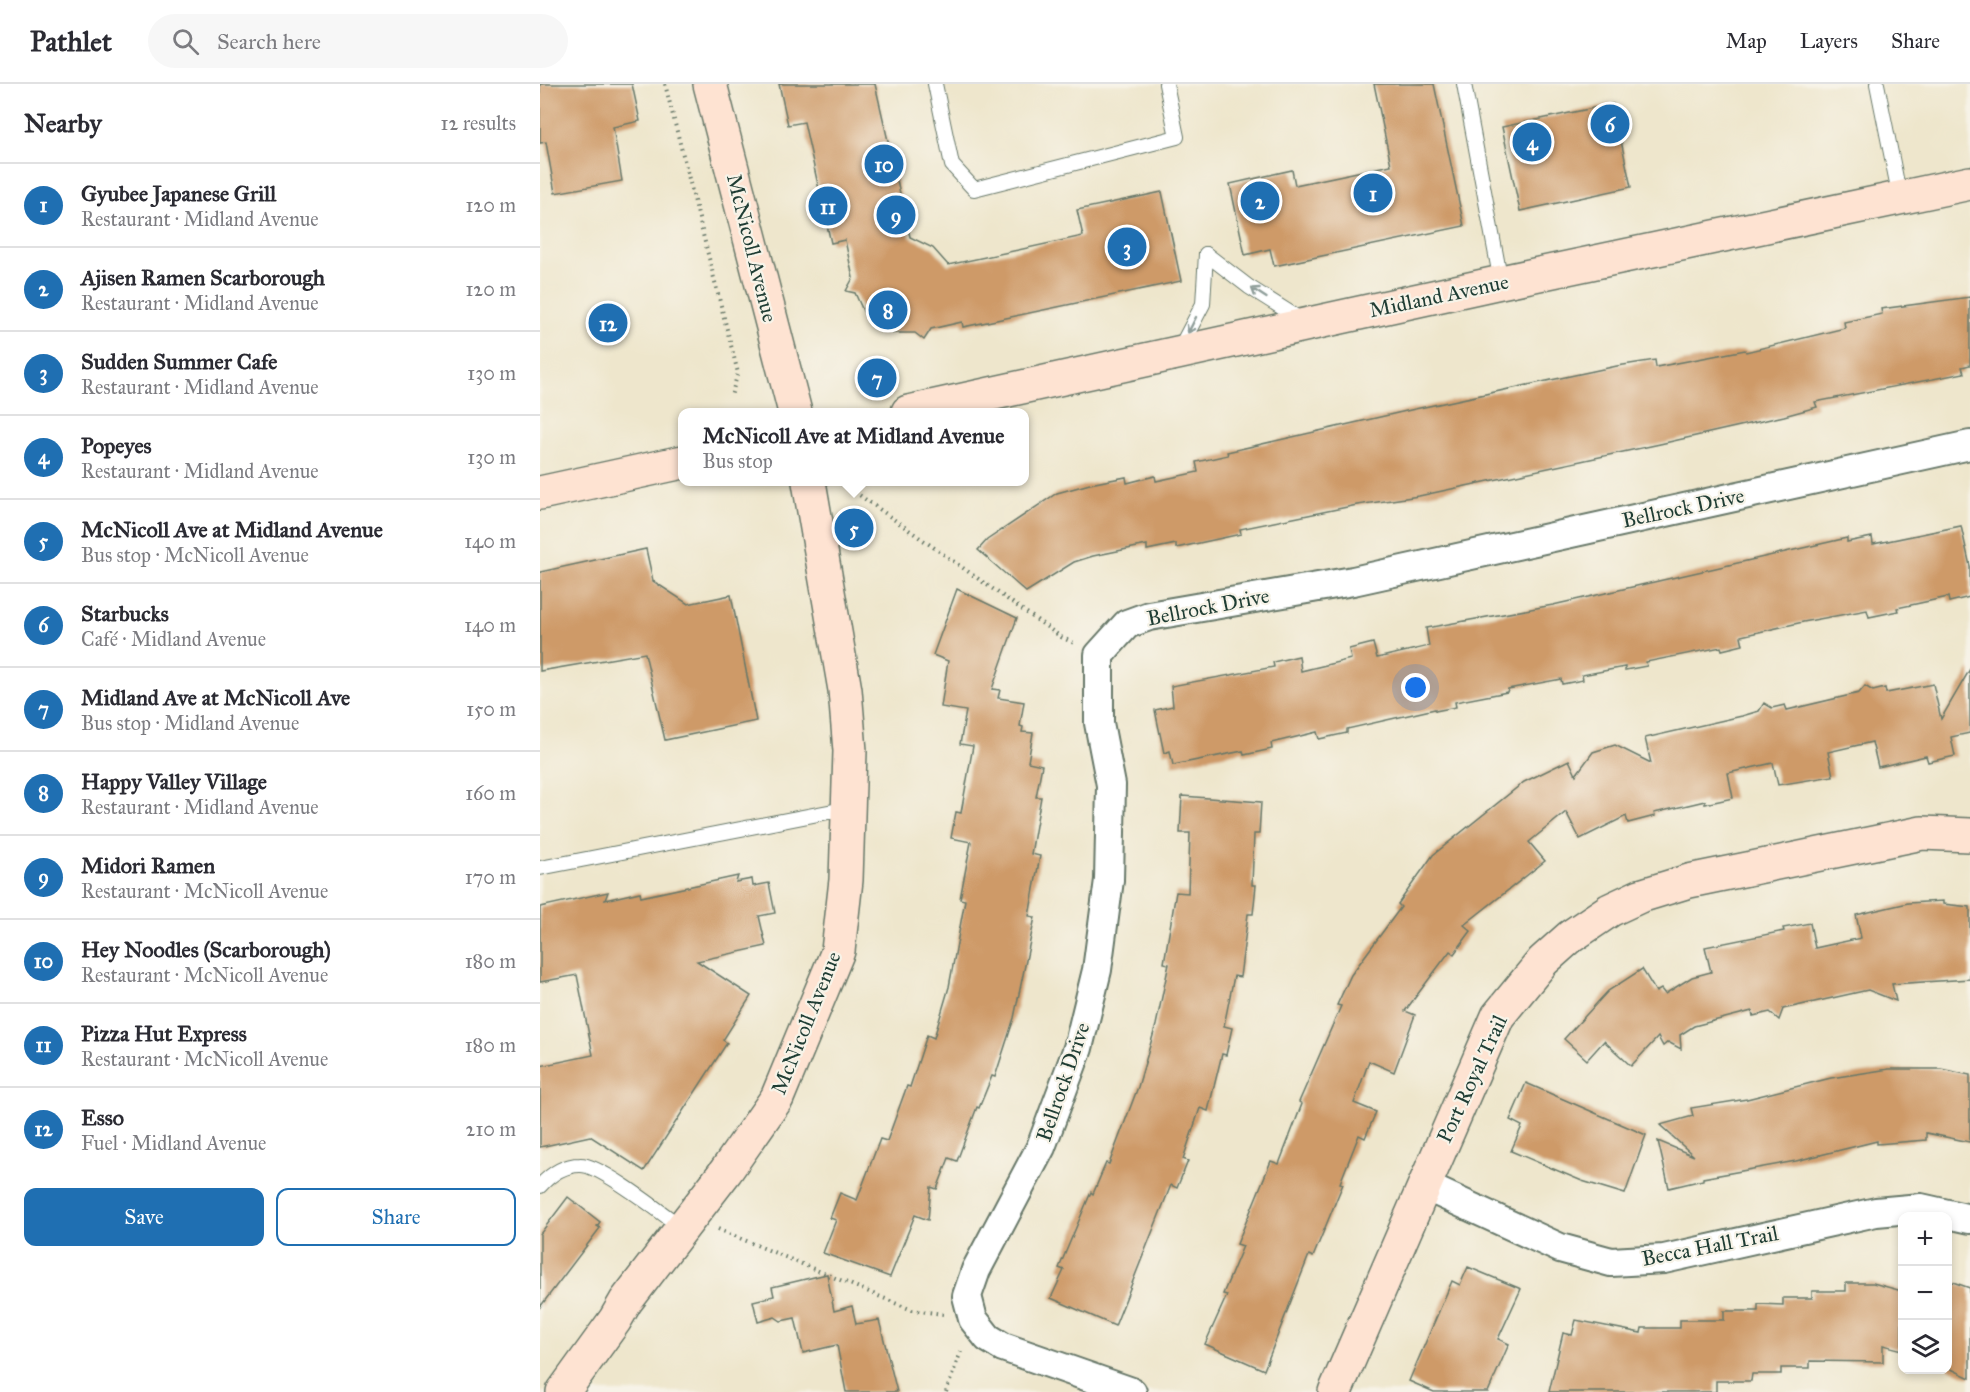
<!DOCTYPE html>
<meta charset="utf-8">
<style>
:root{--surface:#fff;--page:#f7f7f7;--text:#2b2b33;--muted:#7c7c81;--line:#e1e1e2;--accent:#1f6fb2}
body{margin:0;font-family:"IM FELL Great Primer",serif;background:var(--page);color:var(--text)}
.controls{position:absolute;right:18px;bottom:18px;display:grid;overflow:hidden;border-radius:12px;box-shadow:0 3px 9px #0003}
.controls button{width:54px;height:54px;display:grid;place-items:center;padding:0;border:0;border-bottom:2px solid var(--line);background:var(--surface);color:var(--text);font:30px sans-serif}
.you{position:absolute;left:876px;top:604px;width:21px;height:21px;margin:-15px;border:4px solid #fff;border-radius:50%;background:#1a73e8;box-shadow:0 0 0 9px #1a73e833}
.badge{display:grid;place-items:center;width:39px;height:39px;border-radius:50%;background:var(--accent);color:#fff;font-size:20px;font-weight:700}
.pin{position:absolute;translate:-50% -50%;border:3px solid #fff;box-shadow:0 2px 6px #0006}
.popup{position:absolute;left:138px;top:324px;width:351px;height:78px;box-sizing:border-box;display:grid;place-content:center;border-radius:12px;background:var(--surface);filter:drop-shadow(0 2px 4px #0005);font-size:20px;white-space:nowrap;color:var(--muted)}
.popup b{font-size:22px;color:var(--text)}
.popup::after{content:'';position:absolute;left:50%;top:100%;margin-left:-12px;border:12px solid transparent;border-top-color:var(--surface)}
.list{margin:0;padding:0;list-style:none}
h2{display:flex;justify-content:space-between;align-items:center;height:78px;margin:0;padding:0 24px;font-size:26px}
h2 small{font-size:20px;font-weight:400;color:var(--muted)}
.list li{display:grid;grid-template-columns:39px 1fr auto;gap:18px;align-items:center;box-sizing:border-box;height:84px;padding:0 24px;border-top:2px solid var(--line)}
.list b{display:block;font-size:22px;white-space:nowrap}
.list p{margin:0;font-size:20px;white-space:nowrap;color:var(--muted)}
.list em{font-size:20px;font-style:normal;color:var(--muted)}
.actions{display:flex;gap:12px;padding:18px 24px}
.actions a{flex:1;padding:14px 0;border:2px solid var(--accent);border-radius:12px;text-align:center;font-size:21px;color:var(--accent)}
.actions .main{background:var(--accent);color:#fff}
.icon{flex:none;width:33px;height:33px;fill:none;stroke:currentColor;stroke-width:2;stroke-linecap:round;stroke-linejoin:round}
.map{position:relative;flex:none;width:1430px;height:1308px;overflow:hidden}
header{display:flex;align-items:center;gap:36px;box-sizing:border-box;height:84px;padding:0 30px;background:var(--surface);border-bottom:2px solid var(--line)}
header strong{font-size:28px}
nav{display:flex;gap:33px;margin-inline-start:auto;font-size:21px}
.search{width:420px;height:54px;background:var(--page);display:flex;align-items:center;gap:15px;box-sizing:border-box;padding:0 21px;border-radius:33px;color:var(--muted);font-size:22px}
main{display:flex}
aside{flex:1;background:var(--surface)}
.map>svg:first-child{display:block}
.building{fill:#ce9a67}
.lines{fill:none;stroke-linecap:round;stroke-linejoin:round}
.lane-casing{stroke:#677869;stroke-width:16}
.street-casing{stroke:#677869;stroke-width:32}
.secondary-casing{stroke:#677869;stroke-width:36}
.path{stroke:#677869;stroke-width:4;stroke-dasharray:1.5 4.5;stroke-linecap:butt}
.lane{stroke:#fff;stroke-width:14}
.street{stroke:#fff;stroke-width:28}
.secondary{stroke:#fee3d2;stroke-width:33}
.oneway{stroke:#8f9e9a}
.labels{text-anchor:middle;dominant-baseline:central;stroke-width:4.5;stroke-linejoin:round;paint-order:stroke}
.street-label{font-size:21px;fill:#1f3d34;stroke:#f7f3e8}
</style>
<header>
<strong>Pathlet</strong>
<div class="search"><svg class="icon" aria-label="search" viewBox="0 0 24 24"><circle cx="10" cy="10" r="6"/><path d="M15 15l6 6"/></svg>Search here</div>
<nav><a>Map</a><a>Layers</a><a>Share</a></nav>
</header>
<main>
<aside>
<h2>Nearby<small>12 results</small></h2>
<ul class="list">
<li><span class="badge">1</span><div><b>Gyubee Japanese Grill</b><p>Restaurant · Midland Avenue</p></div><em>120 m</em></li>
<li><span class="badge">2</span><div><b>Ajisen Ramen Scarborough</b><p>Restaurant · Midland Avenue</p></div><em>120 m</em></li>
<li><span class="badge">3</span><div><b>Sudden Summer Cafe</b><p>Restaurant · Midland Avenue</p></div><em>130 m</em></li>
<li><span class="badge">4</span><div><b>Popeyes</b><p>Restaurant · Midland Avenue</p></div><em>130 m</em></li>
<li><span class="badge">5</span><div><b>McNicoll Ave at Midland Avenue</b><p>Bus stop · McNicoll Avenue</p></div><em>140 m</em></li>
<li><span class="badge">6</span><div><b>Starbucks</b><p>Café · Midland Avenue</p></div><em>140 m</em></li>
<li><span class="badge">7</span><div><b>Midland Ave at McNicoll Ave</b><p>Bus stop · Midland Avenue</p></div><em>150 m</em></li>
<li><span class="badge">8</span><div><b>Happy Valley Village</b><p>Restaurant · Midland Avenue</p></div><em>160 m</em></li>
<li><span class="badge">9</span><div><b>Midori Ramen</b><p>Restaurant · McNicoll Avenue</p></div><em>170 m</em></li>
<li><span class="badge">10</span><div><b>Hey Noodles (Scarborough)</b><p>Restaurant · McNicoll Avenue</p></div><em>180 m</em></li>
<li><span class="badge">11</span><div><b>Pizza Hut Express</b><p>Restaurant · McNicoll Avenue</p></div><em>180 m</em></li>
<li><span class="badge">12</span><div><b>Esso</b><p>Fuel · Midland Avenue</p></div><em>210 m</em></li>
</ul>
<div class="actions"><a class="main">Save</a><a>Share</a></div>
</aside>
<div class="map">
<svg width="1430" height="1308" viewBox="0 0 1430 1308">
<rect width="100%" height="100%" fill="#f7f3e8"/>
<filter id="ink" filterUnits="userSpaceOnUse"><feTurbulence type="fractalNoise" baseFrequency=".0167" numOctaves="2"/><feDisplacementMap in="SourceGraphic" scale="12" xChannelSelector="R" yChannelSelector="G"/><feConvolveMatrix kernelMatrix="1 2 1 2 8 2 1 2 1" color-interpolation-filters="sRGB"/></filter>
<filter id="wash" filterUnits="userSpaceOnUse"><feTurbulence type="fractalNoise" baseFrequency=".008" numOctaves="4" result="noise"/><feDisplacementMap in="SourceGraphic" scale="24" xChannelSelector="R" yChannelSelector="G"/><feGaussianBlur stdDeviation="1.35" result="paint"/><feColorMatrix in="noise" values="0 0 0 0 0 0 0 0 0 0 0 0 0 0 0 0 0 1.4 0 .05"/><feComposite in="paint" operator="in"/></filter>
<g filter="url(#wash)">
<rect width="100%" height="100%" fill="#eee6cc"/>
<g id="blocks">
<g class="building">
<path d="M 0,0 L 92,0 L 100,37 L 73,43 L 82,97 L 15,109 L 6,58 L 0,59 Z"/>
<path d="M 239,0 L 335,0 L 370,153 L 393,164 L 408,181 L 543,152 L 537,126 L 622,108 L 641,197 L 423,243 L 422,238 L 391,245 L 384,256 L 375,249 L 354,249 L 341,245 L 324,229 L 315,209 L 306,207 L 313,194 L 305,156 L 291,159 L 264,38 L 248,41 Z"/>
<path d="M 834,0 L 894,0 L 924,142 L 734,182 L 730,165 L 705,171 L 690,100 L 752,86 L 755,101 L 851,81 Z"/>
<path d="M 1073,20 L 1091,103 L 980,127 L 962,43 Z"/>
<path d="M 1430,213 L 1430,281 L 1422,283 L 1424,289 L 1275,318 L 1277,323 L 1244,332 L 1120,360 L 879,412 L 817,421 L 700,445 L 701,450 L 636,464 L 636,460 L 607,466 L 607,461 L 553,472 L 534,478 L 486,508 L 438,466 L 447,456 L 517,409 L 550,400 L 586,393 L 587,399 L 615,392 L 616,397 L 658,388 L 656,378 L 688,371 L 687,368 L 875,325 L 1077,282 L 1115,276 L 1116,283 L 1205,266 L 1206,268 L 1305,244 L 1304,238 L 1342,230 L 1341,225 Z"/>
<path d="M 1421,442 L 1430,482 L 1430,513 L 1409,518 L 1408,513 L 1357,524 L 1358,527 L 1329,533 L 1327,526 L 1263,538 L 1201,552 L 1203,561 L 1182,566 L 1181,563 L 1106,578 L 1107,582 L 1085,586 L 1085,583 L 1042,591 L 1043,596 L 1022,600 L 1021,595 L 968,605 L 967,608 L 915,618 L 916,623 L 895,627 L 895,625 L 807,645 L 807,649 L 779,655 L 777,648 L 731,659 L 732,665 L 704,671 L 703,667 L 633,681 L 630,667 L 624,669 L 615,626 L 633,622 L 631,602 L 734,583 L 733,578 L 759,572 L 761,587 L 811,575 L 809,565 L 833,559 L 837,574 L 889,562 L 886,544 L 1013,521 L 1307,454 L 1307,458 L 1332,453 L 1333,460 Z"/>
<path d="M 106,465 L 113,497 L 148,520 L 191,511 L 216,637 L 125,656 L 105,569 L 0,587 L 0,488 Z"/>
<path d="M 417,505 L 477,534 L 452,605 L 460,606 L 458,614 L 484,618 L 480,642 L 483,643 L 482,648 L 493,649 L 488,678 L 502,681 L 496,713 L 501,713 L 491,770 L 500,772 L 489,832 L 495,833 L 474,934 L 455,993 L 452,992 L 439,1024 L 437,1023 L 417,1077 L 409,1074 L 397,1105 L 391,1103 L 388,1136 L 375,1131 L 350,1193 L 283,1169 L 296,1136 L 290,1134 L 300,1109 L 317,1116 L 340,1055 L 347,1057 L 367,1002 L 370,1003 L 387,951 L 394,954 L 409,903 L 425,816 L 420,815 L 431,758 L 411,754 L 416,728 L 421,729 L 433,662 L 420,660 L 426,627 L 401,623 L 408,577 L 393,571 Z"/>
<path d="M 1430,585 L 1430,649 L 1411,653 L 1415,672 L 1388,678 L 1386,672 L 1338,683 L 1332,658 L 1288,668 L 1293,692 L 1238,701 L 1233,679 L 1188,689 L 1193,714 L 1165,720 L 1165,717 L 1114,729 L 1115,732 L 1088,739 L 1086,732 L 1040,755 L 1026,728 L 989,758 L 1005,777 L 924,841 L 931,847 L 914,870 L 910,867 L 865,927 L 875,931 L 854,988 L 829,977 L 814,1019 L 836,1028 L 825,1054 L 819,1051 L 800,1099 L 803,1100 L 798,1112 L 773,1173 L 769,1171 L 724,1286 L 665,1260 L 687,1211 L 683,1210 L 703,1162 L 697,1160 L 731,1077 L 739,1080 L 762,1020 L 759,1018 L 801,922 L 797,921 L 811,891 L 861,823 L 858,820 L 893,771 L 984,698 L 1029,676 L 1036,691 L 1053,668 L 1075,661 L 1111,679 L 1105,654 L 1202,632 L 1219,627 L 1224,619 L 1232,624 L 1245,621 L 1247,626 L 1319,609 L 1325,602 L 1333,607 L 1345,604 L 1346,609 L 1393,600 L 1401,635 Z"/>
<path d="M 642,712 L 721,718 L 719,750 L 714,750 L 712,801 L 716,801 L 713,830 L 708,830 L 700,893 L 694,892 L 684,942 L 692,944 L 686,971 L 682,970 L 668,1027 L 660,1024 L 643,1075 L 648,1077 L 637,1104 L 631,1101 L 575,1242 L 511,1214 L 524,1186 L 519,1184 L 551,1108 L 553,1110 L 566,1079 L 569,1080 L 598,1003 L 616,941 L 629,880 L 624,879 L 636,808 L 648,809 L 650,749 L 640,749 Z"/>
<path d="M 198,792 L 196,798 L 212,795 L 213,802 L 229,799 L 235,829 L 219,832 L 226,862 L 157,877 L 211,912 L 183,956 L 187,959 L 104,1087 L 50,1052 L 0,1063 L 0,982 L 53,971 L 37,891 L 0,898 L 0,823 L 68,808 L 65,816 L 100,808 L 101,813 Z"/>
<path d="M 1403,817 L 1403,820 L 1430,823 L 1430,895 L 1352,900 L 1356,917 L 1328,906 L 1243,925 L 1239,936 L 1230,928 L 1213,932 L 1212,927 L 1154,942 L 1140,951 L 1141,965 L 1128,958 L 1123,962 L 1118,953 L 1091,982 L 1064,957 L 1047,976 L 1024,955 L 1068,907 L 1102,885 L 1116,908 L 1121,905 L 1125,910 L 1152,893 L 1171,888 L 1165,863 L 1244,847 L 1243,844 L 1270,839 L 1275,864 L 1321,854 L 1316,831 L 1368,819 Z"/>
<path d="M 1349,985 L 1401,985 L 1430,991 L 1430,1058 L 1386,1049 L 1386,1056 L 1337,1060 L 1337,1057 L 1256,1077 L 1163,1094 L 1163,1096 L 1129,1104 L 1118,1057 L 1154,1072 L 1120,1041 L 1153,1032 L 1151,1024 L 1207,1015 L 1291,994 Z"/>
<path d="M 986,999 L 1106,1051 L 1085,1110 L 1042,1097 L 971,1067 L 982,1042 L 970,1036 Z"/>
<path d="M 28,1113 L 60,1138 L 57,1142 L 60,1144 L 0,1223 L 0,1150 Z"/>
<path d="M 928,1183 L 981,1205 L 958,1255 L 969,1260 L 948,1308 L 894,1308 L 869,1297 L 912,1197 L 920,1201 Z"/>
<path d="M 287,1190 L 294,1227 L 312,1222 L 316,1240 L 339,1236 L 357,1308 L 306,1308 L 297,1261 L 263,1269 L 255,1234 L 241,1237 L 235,1233 L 218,1238 L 213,1217 L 234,1212 L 232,1203 Z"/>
<path d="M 1407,1196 L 1430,1204 L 1430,1294 L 1407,1283 Z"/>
<path d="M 1306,1199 L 1333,1199 L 1362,1207 L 1362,1266 L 1343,1261 L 1343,1278 L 1270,1277 L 1270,1284 L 1241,1284 L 1241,1290 L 1212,1290 L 1211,1297 L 1176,1297 L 1176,1308 L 1009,1308 L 1023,1249 L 1032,1251 L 1036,1236 L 1101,1249 L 1102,1244 L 1140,1244 L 1140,1236 L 1184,1236 L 1184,1227 L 1218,1227 L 1218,1220 L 1243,1221 L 1243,1214 L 1272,1214 L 1272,1207 L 1306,1207 Z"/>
</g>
</g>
</g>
<g filter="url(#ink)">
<use href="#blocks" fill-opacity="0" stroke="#677869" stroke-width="1.5"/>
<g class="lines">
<g class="lane-casing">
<g id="lane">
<path d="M 395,0 L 412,81 L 434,105 L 637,53 L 626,0"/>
<path d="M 924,0 L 961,198"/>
<path d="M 1337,0 L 1360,114"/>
<path d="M 666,170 L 709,203 L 763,237"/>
<path d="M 640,264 L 663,220 L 666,170"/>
<path d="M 0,784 L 309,724"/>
<path d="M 0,1102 C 10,1091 24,1081 40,1081 C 60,1080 123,1130 142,1144"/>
</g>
</g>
<g class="street-casing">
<g id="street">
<path d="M 885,1102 L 1020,1164 L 1071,1178 L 1124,1175 L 1336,1128 L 1381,1124 L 1430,1135"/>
<path d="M 592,1308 L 463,1263 L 448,1254 L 433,1235 L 427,1212 L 436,1186 L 501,1063 L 538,964 L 557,886 L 569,796 L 571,701 L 559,639 L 559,571 L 587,540 L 609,532 L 813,497 L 1430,361"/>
</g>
</g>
<g class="secondary-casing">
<g id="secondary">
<path d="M 170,0 L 255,328"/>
<path d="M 368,328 L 961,198 L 1430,99"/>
<path d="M 0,409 L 143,378"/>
<path d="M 23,1308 L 75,1236 L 86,1217 L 186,1087 L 237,1014 L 298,867 L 306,796 L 310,667 L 305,606 L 269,398"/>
<path d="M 795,1308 L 958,932 L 1003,877 L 1030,853 L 1070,826 L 1100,812 L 1149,797 L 1382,749 L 1430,751"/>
</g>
</g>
<g class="path">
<path d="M 125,0 L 198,289 L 191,312"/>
<path d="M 305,401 L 521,553 L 534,559"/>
<path d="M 178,1145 L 372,1226 L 403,1230"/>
<path d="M 406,1308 L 421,1267"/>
</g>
<use href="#lane" class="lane"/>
<use href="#street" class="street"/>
<use href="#secondary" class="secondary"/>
</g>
<defs><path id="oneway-shaft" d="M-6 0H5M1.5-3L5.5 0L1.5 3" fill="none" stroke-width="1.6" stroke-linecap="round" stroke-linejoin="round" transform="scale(1.5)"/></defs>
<g class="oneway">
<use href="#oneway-shaft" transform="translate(719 209) rotate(-147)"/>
<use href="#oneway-shaft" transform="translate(652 241) rotate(117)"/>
</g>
</g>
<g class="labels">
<g class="street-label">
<text transform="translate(212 164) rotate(76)">McNicoll Avenue</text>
<text transform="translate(899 212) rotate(-12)">Midland Avenue</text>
<text transform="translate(1143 424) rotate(-12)">Bellrock Drive</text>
<text transform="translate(668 523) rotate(-11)">Bellrock Drive</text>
<text transform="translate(266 939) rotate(-68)">McNicoll Avenue</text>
<text transform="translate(932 995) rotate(-65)">Port Royal Trail</text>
<text transform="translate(523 998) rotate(-71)">Bellrock Drive</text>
<text transform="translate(1170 1162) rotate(-11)">Becca Hall Trail</text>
</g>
</g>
</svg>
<div class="controls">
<button>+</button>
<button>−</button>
<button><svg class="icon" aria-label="layers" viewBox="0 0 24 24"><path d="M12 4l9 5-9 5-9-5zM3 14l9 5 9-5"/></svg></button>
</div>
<div class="you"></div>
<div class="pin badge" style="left:833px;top:109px">1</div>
<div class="pin badge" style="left:720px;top:117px">2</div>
<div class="pin badge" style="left:587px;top:163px">3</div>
<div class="pin badge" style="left:992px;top:58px">4</div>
<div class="pin badge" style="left:314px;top:444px">5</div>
<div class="popup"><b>McNicoll Ave at Midland Avenue</b>Bus stop</div>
<div class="pin badge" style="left:1070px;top:40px">6</div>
<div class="pin badge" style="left:337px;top:294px">7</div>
<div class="pin badge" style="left:348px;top:226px">8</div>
<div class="pin badge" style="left:356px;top:131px">9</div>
<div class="pin badge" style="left:344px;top:80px">10</div>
<div class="pin badge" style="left:288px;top:122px">11</div>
<div class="pin badge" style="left:68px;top:239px">12</div>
</div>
</main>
